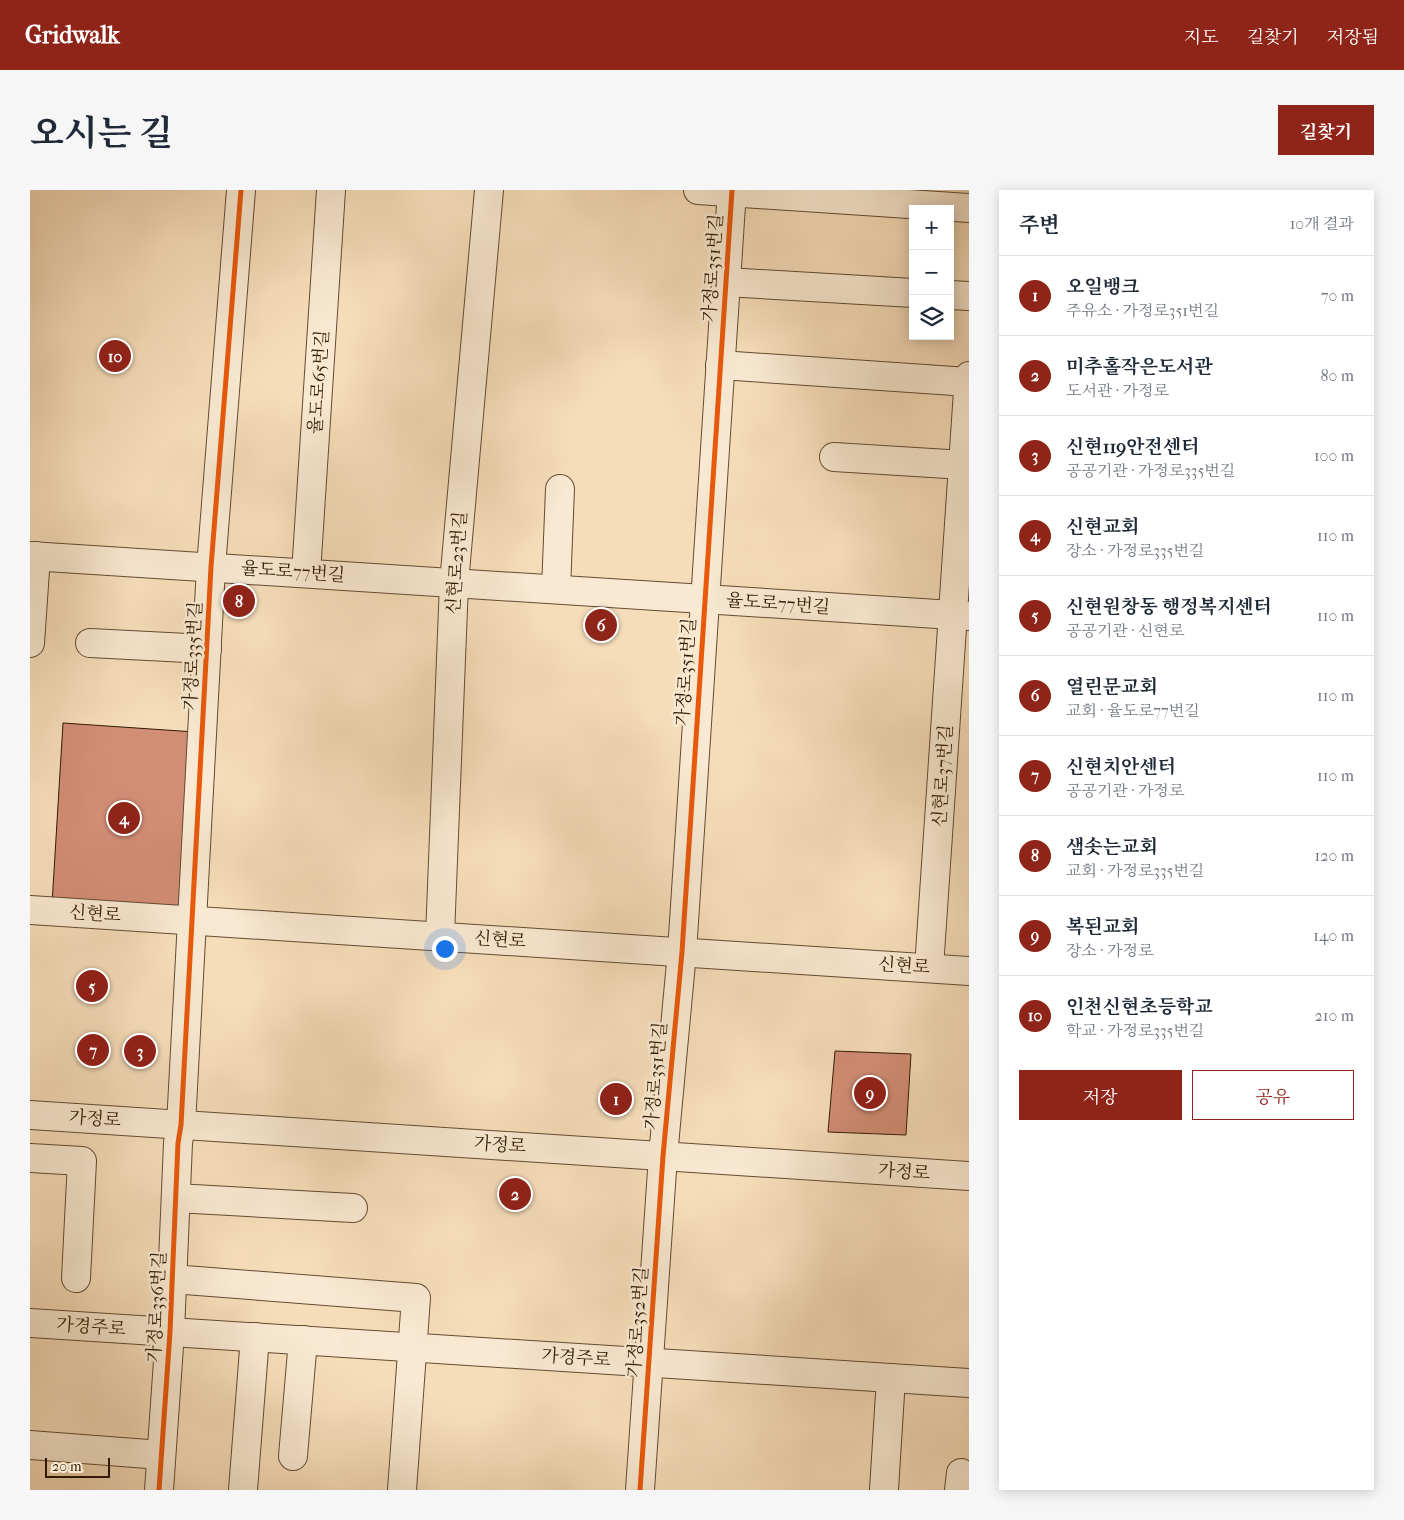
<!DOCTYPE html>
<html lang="ko">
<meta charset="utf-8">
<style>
:root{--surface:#fff;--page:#f6f6f7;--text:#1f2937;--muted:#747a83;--line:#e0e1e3;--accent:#8f2418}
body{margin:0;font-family:"IM FELL French Canon","Noto Serif KR",serif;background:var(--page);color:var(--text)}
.controls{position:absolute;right:15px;top:15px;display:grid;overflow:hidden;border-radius:0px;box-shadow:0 2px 12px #0003}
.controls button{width:45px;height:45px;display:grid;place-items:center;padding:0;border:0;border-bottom:1px solid var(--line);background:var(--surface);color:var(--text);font:25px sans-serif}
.scale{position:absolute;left:15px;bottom:12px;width:65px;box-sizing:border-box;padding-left:5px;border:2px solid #321a03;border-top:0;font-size:14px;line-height:18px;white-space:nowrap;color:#321a03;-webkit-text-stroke:4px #f9e9d2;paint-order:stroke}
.you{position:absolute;left:414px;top:758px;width:18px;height:18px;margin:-12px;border:4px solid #fff;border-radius:50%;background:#1a73e8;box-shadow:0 0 0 8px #1a73e833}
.badge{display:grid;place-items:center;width:32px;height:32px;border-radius:50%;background:var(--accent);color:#fff;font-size:16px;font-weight:700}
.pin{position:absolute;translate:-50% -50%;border:2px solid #fff;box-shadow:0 1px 5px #0006}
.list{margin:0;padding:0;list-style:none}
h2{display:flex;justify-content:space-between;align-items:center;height:65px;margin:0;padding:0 20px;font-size:21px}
h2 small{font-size:16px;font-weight:400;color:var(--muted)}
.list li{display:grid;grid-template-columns:32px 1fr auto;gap:15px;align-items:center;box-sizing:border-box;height:80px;padding:0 20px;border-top:1px solid var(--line)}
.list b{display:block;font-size:19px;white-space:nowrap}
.list p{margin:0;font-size:16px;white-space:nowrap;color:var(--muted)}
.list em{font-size:16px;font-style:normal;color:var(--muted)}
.actions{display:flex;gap:10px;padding:15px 20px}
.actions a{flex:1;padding:11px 0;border:1px solid var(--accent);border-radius:0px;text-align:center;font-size:18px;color:var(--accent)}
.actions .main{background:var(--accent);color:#fff}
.icon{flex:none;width:28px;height:28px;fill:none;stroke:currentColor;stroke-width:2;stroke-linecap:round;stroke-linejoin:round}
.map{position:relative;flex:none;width:939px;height:1300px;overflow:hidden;border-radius:0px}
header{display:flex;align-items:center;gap:30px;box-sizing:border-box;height:70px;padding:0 25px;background:var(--accent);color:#fff}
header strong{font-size:24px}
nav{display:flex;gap:28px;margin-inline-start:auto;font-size:18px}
.intro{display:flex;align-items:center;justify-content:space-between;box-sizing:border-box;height:120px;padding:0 30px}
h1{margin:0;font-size:35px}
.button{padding:12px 22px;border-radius:0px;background:var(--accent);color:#fff;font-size:18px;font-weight:700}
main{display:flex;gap:30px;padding:0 30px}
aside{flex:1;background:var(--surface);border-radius:0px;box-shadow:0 2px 12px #0003}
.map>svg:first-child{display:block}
.building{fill:#d28d75;stroke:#321a03}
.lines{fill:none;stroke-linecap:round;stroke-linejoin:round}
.minor-casing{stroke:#634b30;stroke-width:30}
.minor{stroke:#f9e9d2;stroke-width:28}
.cycleway-casing{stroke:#f9e9d2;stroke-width:8}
.cycleway{stroke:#e8590c;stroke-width:5}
.labels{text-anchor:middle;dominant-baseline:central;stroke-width:5;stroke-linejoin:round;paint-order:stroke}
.street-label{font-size:18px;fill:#321a03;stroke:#f9e9d2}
</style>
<header>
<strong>Gridwalk</strong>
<nav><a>지도</a><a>길찾기</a><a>저장됨</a></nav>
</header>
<div class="intro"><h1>오시는 길</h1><a class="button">길찾기</a></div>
<main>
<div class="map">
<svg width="939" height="1300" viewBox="0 0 939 1300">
<rect width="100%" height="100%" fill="#f6ddb9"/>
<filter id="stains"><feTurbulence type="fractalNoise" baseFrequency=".004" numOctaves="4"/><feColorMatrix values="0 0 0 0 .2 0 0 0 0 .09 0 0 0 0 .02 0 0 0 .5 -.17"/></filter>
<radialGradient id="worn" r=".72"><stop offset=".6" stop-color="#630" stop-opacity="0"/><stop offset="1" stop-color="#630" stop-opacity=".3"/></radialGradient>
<g class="building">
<path d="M 33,533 L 165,542 L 155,722 L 22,714 Z"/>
<path d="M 805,861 L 881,864 L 876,945 L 798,942 Z"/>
</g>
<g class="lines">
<g class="minor-casing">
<g id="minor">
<path d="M 668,0 L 939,18"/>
<path d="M 696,92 L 883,103"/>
<path d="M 920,105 L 939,106"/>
<path d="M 690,175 L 939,192"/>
<path d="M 804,267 L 934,275"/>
<path d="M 0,366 L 939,426"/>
<path d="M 276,383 L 301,0"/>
<path d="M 526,399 L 530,299"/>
<path d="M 0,453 L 6,366"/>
<path d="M 60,453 L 177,459"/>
<path d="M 0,720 L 939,781"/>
<path d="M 410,746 L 424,393 L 459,0"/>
<path d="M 899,778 L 939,186"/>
<path d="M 0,925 L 939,986"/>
<path d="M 0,968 L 52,971 L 46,1088"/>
<path d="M 146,1008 L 323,1018"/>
<path d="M 142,1089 L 386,1108 L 372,1300"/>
<path d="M 0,1133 L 939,1193"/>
<path d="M 0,1255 L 131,1265"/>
<path d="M 263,1266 L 273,1150"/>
<path d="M 129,1300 L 140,1142 L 148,953 L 151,935 L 181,377 L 211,0"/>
<path d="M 213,1300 L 225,1147"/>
<path d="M 610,1300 L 633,966 L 652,762 L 702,0"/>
<path d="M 854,1300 L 861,1188"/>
<path d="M 929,1300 L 931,1283"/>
</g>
</g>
<use href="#minor" class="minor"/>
<g class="cycleway-casing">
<g id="cycleway">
<path d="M 129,1300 L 140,1142 L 148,953 L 151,935 L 181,377 L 211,0"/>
<path d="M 610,1300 L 633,966 L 652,762 L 702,0"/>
</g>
</g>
<use href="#cycleway" class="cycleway"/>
</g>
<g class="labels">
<g class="street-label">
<text transform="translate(683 78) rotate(-86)">가정로351번길</text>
<text transform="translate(289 192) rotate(-86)">율도로65번길</text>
<text transform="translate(427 373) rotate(-86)">신현로23번길</text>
<text transform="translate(263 382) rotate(4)">율도로77번길</text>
<text transform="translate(748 414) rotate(4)">율도로77번길</text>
<text transform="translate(163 466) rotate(-87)">가정로335번길</text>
<text transform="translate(656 482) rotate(-86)">가정로351번길</text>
<text transform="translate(913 586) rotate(-86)">신현로37번길</text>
<text transform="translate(65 724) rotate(4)">신현로</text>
<text transform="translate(470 750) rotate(4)">신현로</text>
<text transform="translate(874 776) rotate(4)">신현로</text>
<text transform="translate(626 886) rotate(-85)">가정로351번길</text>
<text transform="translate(65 929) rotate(4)">가정로</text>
<text transform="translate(470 955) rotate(4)">가정로</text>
<text transform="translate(874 982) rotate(4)">가정로</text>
<text transform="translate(127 1117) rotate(-87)">가정로336번길</text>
<text transform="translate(608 1132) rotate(-86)">가정로352번길</text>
<text transform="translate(61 1137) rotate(4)">가경주로</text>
<text transform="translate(546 1168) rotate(4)">가경주로</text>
</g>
</g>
<rect width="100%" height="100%" filter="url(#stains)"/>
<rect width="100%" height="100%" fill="url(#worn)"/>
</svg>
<div class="controls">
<button>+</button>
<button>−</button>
<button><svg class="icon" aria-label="layers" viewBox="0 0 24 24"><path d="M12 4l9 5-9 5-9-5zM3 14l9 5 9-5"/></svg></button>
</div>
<div class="scale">20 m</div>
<div class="you"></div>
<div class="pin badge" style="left:586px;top:909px">1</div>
<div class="pin badge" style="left:485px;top:1004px">2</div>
<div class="pin badge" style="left:110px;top:861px">3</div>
<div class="pin badge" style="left:94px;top:628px">4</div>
<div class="pin badge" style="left:62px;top:796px">5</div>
<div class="pin badge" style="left:571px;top:435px">6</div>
<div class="pin badge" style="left:63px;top:860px">7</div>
<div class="pin badge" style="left:209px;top:411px">8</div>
<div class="pin badge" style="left:840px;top:903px">9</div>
<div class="pin badge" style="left:85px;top:166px">10</div>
</div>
<aside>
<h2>주변<small>10개 결과</small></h2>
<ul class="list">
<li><span class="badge">1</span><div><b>오일뱅크</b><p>주유소 · 가정로351번길</p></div><em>70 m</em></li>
<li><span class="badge">2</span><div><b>미추홀작은도서관</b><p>도서관 · 가정로</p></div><em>80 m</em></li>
<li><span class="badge">3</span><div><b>신현119안전센터</b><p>공공기관 · 가정로335번길</p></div><em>100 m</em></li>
<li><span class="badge">4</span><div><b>신현교회</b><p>장소 · 가정로335번길</p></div><em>110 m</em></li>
<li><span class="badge">5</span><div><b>신현원창동 행정복지센터</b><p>공공기관 · 신현로</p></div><em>110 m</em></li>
<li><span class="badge">6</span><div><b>열린문교회</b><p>교회 · 율도로77번길</p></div><em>110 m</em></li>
<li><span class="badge">7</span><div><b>신현치안센터</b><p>공공기관 · 가정로</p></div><em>110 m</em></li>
<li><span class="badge">8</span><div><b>샘솟는교회</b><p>교회 · 가정로335번길</p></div><em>120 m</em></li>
<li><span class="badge">9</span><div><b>복된교회</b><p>장소 · 가정로</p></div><em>140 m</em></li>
<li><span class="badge">10</span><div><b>인천신현초등학교</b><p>학교 · 가정로335번길</p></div><em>210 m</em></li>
</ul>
<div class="actions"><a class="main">저장</a><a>공유</a></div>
</aside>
</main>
